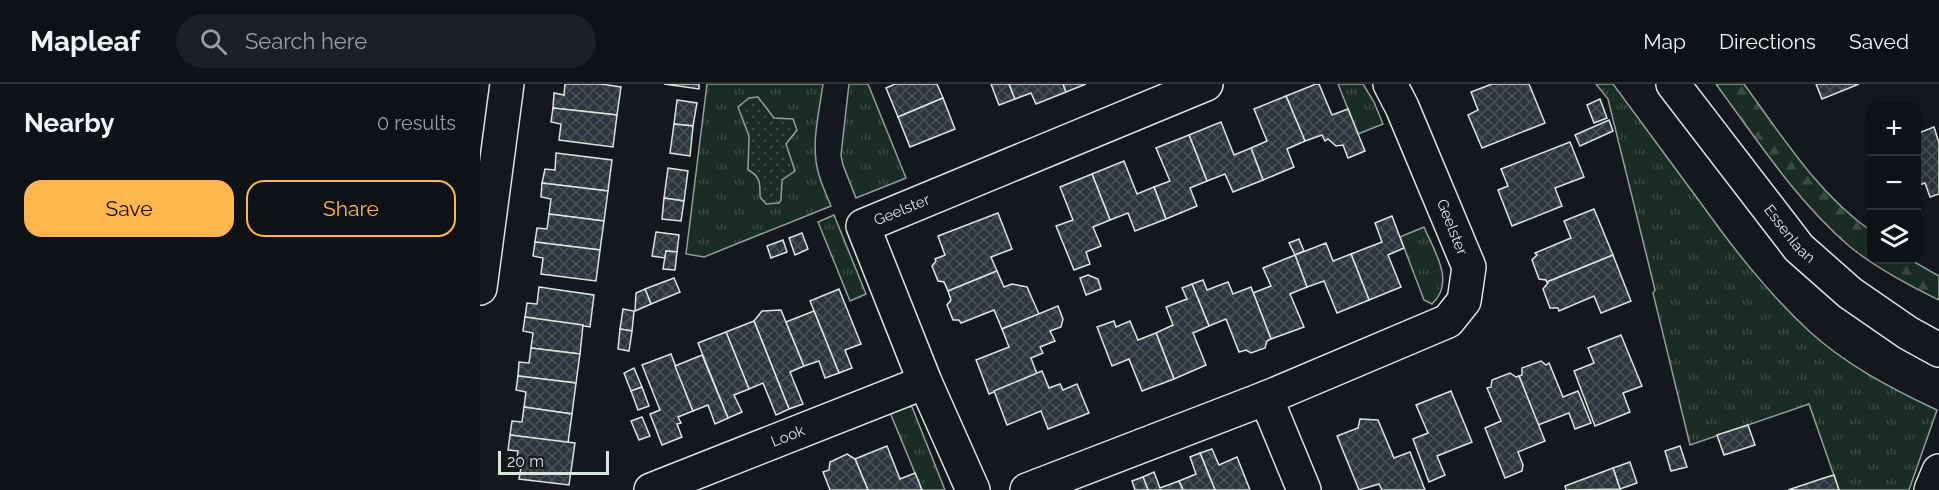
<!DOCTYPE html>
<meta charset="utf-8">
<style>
:root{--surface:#0f1215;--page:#1d2022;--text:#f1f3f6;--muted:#9b9ea0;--line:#2f3234;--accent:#ffb74d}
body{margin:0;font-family:Raleway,sans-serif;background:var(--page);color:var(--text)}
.controls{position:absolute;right:18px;top:18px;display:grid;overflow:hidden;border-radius:12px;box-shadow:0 6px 24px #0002}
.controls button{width:54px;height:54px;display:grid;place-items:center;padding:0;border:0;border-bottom:2px solid var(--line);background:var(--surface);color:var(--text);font:30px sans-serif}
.scale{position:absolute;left:18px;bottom:15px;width:111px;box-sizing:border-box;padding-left:6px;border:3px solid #d8e6dc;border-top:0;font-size:16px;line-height:21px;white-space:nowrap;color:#d8e6dc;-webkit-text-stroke:4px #14181c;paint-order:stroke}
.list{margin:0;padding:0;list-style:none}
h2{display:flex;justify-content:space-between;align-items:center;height:78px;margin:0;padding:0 24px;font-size:26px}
h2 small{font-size:20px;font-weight:400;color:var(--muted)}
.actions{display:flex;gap:12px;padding:18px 24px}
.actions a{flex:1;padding:14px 0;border:2px solid var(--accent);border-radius:18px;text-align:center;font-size:21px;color:var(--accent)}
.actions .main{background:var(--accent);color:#111}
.icon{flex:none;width:33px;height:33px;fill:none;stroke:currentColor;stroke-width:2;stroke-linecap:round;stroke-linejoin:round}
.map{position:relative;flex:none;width:1459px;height:406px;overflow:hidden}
header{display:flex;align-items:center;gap:36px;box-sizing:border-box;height:84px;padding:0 30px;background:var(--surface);border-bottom:2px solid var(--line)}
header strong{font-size:28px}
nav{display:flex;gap:33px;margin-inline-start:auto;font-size:21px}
.search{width:420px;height:54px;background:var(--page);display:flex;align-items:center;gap:15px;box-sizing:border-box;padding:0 21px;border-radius:33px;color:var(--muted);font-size:22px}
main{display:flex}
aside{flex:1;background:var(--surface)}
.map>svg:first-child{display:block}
.grass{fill:url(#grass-tufts);stroke:#939e99;stroke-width:1.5}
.forest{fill:url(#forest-firs);stroke:#939e99;stroke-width:1.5}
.park{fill:url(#park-dots);stroke:#939e99;stroke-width:1.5}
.building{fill:url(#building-cross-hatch);stroke:#d8e6dc;stroke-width:1.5}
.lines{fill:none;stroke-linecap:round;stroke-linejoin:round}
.street-casing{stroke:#d8e6dc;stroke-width:36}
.secondary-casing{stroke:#d8e6dc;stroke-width:36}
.street{stroke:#14181c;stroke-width:33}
.secondary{stroke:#14181c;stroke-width:33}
.labels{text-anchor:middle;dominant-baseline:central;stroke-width:4.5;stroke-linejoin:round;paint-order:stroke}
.street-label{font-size:15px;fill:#d8e6dc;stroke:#14181c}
</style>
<header>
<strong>Mapleaf</strong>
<div class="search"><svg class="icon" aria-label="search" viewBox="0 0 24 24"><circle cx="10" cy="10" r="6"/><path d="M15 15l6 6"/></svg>Search here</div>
<nav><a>Map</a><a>Directions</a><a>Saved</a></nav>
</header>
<main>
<aside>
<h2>Nearby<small>0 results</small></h2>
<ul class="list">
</ul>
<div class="actions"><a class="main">Save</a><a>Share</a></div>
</aside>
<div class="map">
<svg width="1459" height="406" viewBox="0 0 1459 406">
<defs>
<pattern id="grass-tufts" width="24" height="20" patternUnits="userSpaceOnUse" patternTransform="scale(1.5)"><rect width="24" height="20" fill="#1a2d24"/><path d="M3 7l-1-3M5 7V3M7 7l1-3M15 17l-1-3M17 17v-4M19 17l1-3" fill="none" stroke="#3b4b43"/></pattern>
<pattern id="forest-firs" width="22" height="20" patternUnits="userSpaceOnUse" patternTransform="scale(1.5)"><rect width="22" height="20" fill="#1a2d24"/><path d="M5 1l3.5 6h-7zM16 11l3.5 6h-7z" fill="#3b4b43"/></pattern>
<pattern id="park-dots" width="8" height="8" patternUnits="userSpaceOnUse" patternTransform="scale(1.5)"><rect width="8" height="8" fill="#1a2d24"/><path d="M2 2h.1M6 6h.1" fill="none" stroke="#3b4b43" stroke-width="1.8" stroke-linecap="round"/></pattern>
<pattern id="building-cross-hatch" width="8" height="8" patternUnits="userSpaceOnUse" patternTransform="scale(1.5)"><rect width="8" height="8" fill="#2c363c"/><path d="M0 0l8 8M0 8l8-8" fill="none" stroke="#4a5358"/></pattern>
</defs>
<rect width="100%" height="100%" fill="#14181c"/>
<g class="grass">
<path d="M 227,0 L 343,0 C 339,29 330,63 339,91 C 342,102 347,112 351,122 L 224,173 L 206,170 Z"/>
<path d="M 369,0 L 388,0 L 426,94 L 376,114 L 363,81 L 361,71 Z"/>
<path d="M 858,0 L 883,0 L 894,18 L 903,40 L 878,50 Z"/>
<path d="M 1116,0 L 1133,0 C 1162,39 1191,79 1220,118 C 1253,164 1287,208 1329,247 C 1366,281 1412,305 1457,326 L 1429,406 L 1359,406 L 1329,320 L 1210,361 L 1173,209 L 1175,206 L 1128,15 Z"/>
<path d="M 354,131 L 386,210 L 370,217 L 338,138 Z"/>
<path d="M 944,143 C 954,167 976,198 952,220 L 944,216 L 920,153 Z"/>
<path d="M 427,322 L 432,323 L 465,406 L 442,406 L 409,326 Z"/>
</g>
<path class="forest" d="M 1236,0 L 1264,0 C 1302,52 1338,110 1391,147 L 1392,176 L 1431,176 L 1459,192 L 1459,216 C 1428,201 1396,184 1369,162 C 1316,116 1277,56 1236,0 Z"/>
<path class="park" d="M 278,13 L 294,34 L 313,35 L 317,46 L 306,60 L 315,87 L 302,96 L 301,116 L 299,119 L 286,120 L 280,113 C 280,101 281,92 268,86 L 269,52 L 258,23 L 269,14 Z"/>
<g class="building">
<path d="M 85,0 L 121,0 L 141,3 L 137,31 L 73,24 L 74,9 L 84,11 Z"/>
<path d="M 184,0 L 219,0 L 219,5 Z"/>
<path d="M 415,0 L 457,0 L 463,14 L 418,33 L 406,4 Z"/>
<path d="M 511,0 L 529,0 L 535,15 L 519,21 Z"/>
<path d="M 529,0 L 583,0 L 586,8 L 556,20 L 551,9 L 535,15 Z"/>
<path d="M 583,0 L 606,0 L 586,8 Z"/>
<path d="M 836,0 L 839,0 L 852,31 L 868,25 L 885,67 L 868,74 L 863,61 L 856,62 L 848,55 L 845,57 L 842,51 L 825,57 L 806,12 Z"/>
<path d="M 1012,0 L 1049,0 L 1065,39 L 1002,64 L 988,31 L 998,26 L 991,8 Z"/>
<path d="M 1336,0 L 1379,0 L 1342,15 Z"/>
<path d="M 806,12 L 825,57 L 807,65 L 814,83 L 783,96 L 771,64 L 787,57 L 774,25 Z"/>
<path d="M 463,14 L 475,45 L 430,63 L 418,33 Z"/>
<path d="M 1120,15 L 1127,34 L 1114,39 L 1107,21 Z"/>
<path d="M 197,16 L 217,19 L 213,42 L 194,40 Z"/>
<path d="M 73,24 L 137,31 L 133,63 L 79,56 L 81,40 L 71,38 Z"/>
<path d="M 1129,36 L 1133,47 L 1100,62 L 1095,51 Z"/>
<path d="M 741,38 L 754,71 L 771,64 L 783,96 L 753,108 L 745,90 L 727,97 L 709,51 Z"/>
<path d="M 194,40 L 213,42 L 210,72 L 190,69 Z"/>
<path d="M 1454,43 L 1459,59 L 1459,110 L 1450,113 L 1445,99 L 1436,102 L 1436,50 Z"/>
<path d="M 709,51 L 727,97 L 710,104 L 717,122 L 686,135 L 674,103 L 690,97 L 676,64 Z"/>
<path d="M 1090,58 L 1104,93 L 1075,104 L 1082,122 L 1032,142 L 1018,106 L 1028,102 L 1021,85 Z"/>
<path d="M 76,69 L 132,76 L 128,107 L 62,99 L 65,85 L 75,86 Z"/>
<path d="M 644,77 L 657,110 L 674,103 L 686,135 L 655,147 L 648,129 L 630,136 L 612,90 Z"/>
<path d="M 188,84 L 208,87 L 204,117 L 184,114 Z"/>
<path d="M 612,90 L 630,136 L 613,143 L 621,162 L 606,168 L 610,180 L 594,186 L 576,142 L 593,136 L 580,103 Z"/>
<path d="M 62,99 L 128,107 L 124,137 L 69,130 L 71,115 L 61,113 Z"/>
<path d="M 184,114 L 204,117 L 201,137 L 182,135 Z"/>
<path d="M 1114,125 L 1133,171 L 1067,198 L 1066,196 L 1059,195 L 1052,176 L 1057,171 L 1055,169 L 1091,154 L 1084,137 Z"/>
<path d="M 518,129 L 532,165 L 511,173 L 517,187 L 468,207 L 464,198 L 458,197 L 452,182 L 456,177 L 455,175 L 465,171 L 458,152 Z"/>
<path d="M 69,130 L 124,137 L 120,166 L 55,158 L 57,144 L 67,145 Z"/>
<path d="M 912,132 L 924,164 L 908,171 L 921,203 L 889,216 L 871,170 L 902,158 L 895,139 Z"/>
<path d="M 176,148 L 199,151 L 197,168 L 186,167 L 185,174 L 172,172 Z"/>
<path d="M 322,149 L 328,165 L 315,171 L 309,154 Z"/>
<path d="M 819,155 L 824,167 L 815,171 L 809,159 Z"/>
<path d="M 303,156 L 307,168 L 291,174 L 287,162 Z"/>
<path d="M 55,158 L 120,166 L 116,197 L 61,190 L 63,174 L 53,172 Z"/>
<path d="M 846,159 L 853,177 L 871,170 L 889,216 L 857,229 L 844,197 L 827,203 L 815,171 Z"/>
<path d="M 186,167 L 197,168 L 195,186 L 183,185 Z"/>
<path d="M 815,171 L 827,203 L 810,210 L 824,243 L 791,255 L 773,209 L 791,202 L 783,184 Z"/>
<path d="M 1133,171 L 1151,217 L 1121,229 L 1114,212 L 1079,227 L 1078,224 L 1070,224 L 1063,205 L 1068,199 L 1067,198 Z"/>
<path d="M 517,187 L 524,203 L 532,200 L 547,203 L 559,230 L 522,245 L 514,226 L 481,239 L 479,236 L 473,236 L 467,221 L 471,216 L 468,207 Z"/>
<path d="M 608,191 L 618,195 L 621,205 L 606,211 L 600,194 Z"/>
<path d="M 194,194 L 200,208 L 171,220 L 165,205 Z"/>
<path d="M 723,196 L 727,206 L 748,198 L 753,210 L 771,203 L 791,255 L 787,257 L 785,264 L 771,269 L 766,266 L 759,268 L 746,235 L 729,242 L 712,200 Z"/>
<path d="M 712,200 L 729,242 L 713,249 L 726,281 L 694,295 L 676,249 L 693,241 L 686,223 L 707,215 L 702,204 Z"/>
<path d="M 59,203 L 114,211 L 110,243 L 45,233 L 47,219 L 57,220 Z"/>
<path d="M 165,205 L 171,220 L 155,227 L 156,209 Z"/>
<path d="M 359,205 L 381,260 L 365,266 L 372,284 L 359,289 L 330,217 Z"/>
<path d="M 578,222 L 583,235 L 581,243 L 570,247 L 575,257 L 560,263 L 563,269 L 551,274 L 557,290 L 509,310 L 496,276 L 529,263 L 522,245 Z"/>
<path d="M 143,225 L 154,227 L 152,247 L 140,245 Z"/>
<path d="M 301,226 L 324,282 L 310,288 L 323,320 L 309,325 L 274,237 L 282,227 Z"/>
<path d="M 334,227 L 359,289 L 345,294 L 339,277 L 324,282 L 306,238 Z"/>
<path d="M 45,233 L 103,241 L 100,270 L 51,264 L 53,249 L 43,247 Z"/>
<path d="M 274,237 L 309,325 L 296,331 L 283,299 L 269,305 L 246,248 Z"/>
<path d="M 634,237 L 636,243 L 650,237 L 658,256 L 676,249 L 694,295 L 662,307 L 649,275 L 632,282 L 617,243 Z"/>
<path d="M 140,245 L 152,247 L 149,267 L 138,265 Z"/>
<path d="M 246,248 L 269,305 L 254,311 L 262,328 L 248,334 L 218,259 Z"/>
<path d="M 1141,251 L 1162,302 L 1143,309 L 1150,328 L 1115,342 L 1094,287 L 1114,279 L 1108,264 Z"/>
<path d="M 51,264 L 100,270 L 96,299 L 38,292 L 39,278 L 49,279 Z"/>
<path d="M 191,270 L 213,327 L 198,333 L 201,339 L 197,340 L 202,353 L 182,361 L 170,330 L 180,326 L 162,281 Z"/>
<path d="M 222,271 L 248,334 L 235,340 L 228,321 L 213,327 L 195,282 Z"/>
<path d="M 1061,277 L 1066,281 L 1069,279 L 1083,313 L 1098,307 L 1111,339 L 1095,345 L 1089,329 L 1058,341 L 1039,292 L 1042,291 L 1042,284 Z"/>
<path d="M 154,284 L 162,303 L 151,307 L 144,289 Z"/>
<path d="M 562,287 L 569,304 L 580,300 L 583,306 L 597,300 L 609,329 L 568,345 L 561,327 L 527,341 L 514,307 Z"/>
<path d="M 1030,289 L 1036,293 L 1039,292 L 1065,357 L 1038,368 L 1043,381 L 1042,387 L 1025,394 L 1005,344 L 1021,337 L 1007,304 L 1011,303 L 1012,296 Z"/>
<path d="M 38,292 L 96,299 L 92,330 L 44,323 L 46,308 L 36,306 Z"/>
<path d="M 162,303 L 169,322 L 158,326 L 151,307 Z"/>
<path d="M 971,307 L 992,358 L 957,372 L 965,391 L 949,398 L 933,355 L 948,349 L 936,321 Z"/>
<path d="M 44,323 L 92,330 L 88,359 L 30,351 L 32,337 L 42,338 Z"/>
<path d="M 162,333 L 170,352 L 159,356 L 151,337 Z"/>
<path d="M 880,335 L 898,336 L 914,374 L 930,368 L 945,406 L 902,406 L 899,400 L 879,406 L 857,352 L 878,344 Z"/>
<path d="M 1268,341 L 1275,361 L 1244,371 L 1237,351 Z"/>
<path d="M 30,351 L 95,359 L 89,401 L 39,395 L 41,384 L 36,383 L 38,367 L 28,366 Z"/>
<path d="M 407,362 L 420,395 L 435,389 L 442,406 L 388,406 L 375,375 Z"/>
<path d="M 1200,362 L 1207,383 L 1191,387 L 1185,367 Z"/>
<path d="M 732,365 L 739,381 L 757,373 L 770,406 L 735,406 L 720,369 Z"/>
<path d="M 720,369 L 735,406 L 703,406 L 699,397 L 716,390 L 710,373 Z"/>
<path d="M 367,370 L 375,375 L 388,406 L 350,406 L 343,388 L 349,386 L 350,378 Z"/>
<path d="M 1150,378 L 1157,399 L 1140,405 L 1133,384 Z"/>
<path d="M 1133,384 L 1140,405 L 1086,406 L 1085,402 Z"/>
<path d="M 674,388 L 680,404 L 699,397 L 703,406 L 668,406 L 663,393 Z"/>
<path d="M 1354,391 L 1359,406 L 1308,406 L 1344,394 Z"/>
<path d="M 663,393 L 668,406 L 655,406 L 652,397 Z"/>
</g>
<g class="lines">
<g class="street-casing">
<g id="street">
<path d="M 0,204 L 27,0"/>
<path d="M 786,314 L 824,406"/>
<path id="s1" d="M 171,406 L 445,298"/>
<path id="s2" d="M 493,406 L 445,298 L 383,142 L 726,0"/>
<path d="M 547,406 L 786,314 L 968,237 L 984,217 L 989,183 L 922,23 L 910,0"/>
<path d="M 1451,406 L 1459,387"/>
</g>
</g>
<g class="secondary-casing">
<g id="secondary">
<path id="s3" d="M 1193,0 L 1319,164 L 1370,209 L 1428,249 L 1459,266"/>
</g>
</g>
<use href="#street" class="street"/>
<use href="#secondary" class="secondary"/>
</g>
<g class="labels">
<g class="street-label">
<text stroke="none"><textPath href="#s2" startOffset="328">Geelster</textPath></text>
<text transform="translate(972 143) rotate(68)">Geelster</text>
<text stroke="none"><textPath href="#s3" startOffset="190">Essenlaan</textPath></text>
<text stroke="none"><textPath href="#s1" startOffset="147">Look</textPath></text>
</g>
</g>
</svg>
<div class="controls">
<button>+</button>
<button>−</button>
<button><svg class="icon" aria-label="layers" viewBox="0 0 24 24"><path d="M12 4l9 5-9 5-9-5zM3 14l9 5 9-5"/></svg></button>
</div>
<div class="scale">20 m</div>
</div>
</main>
